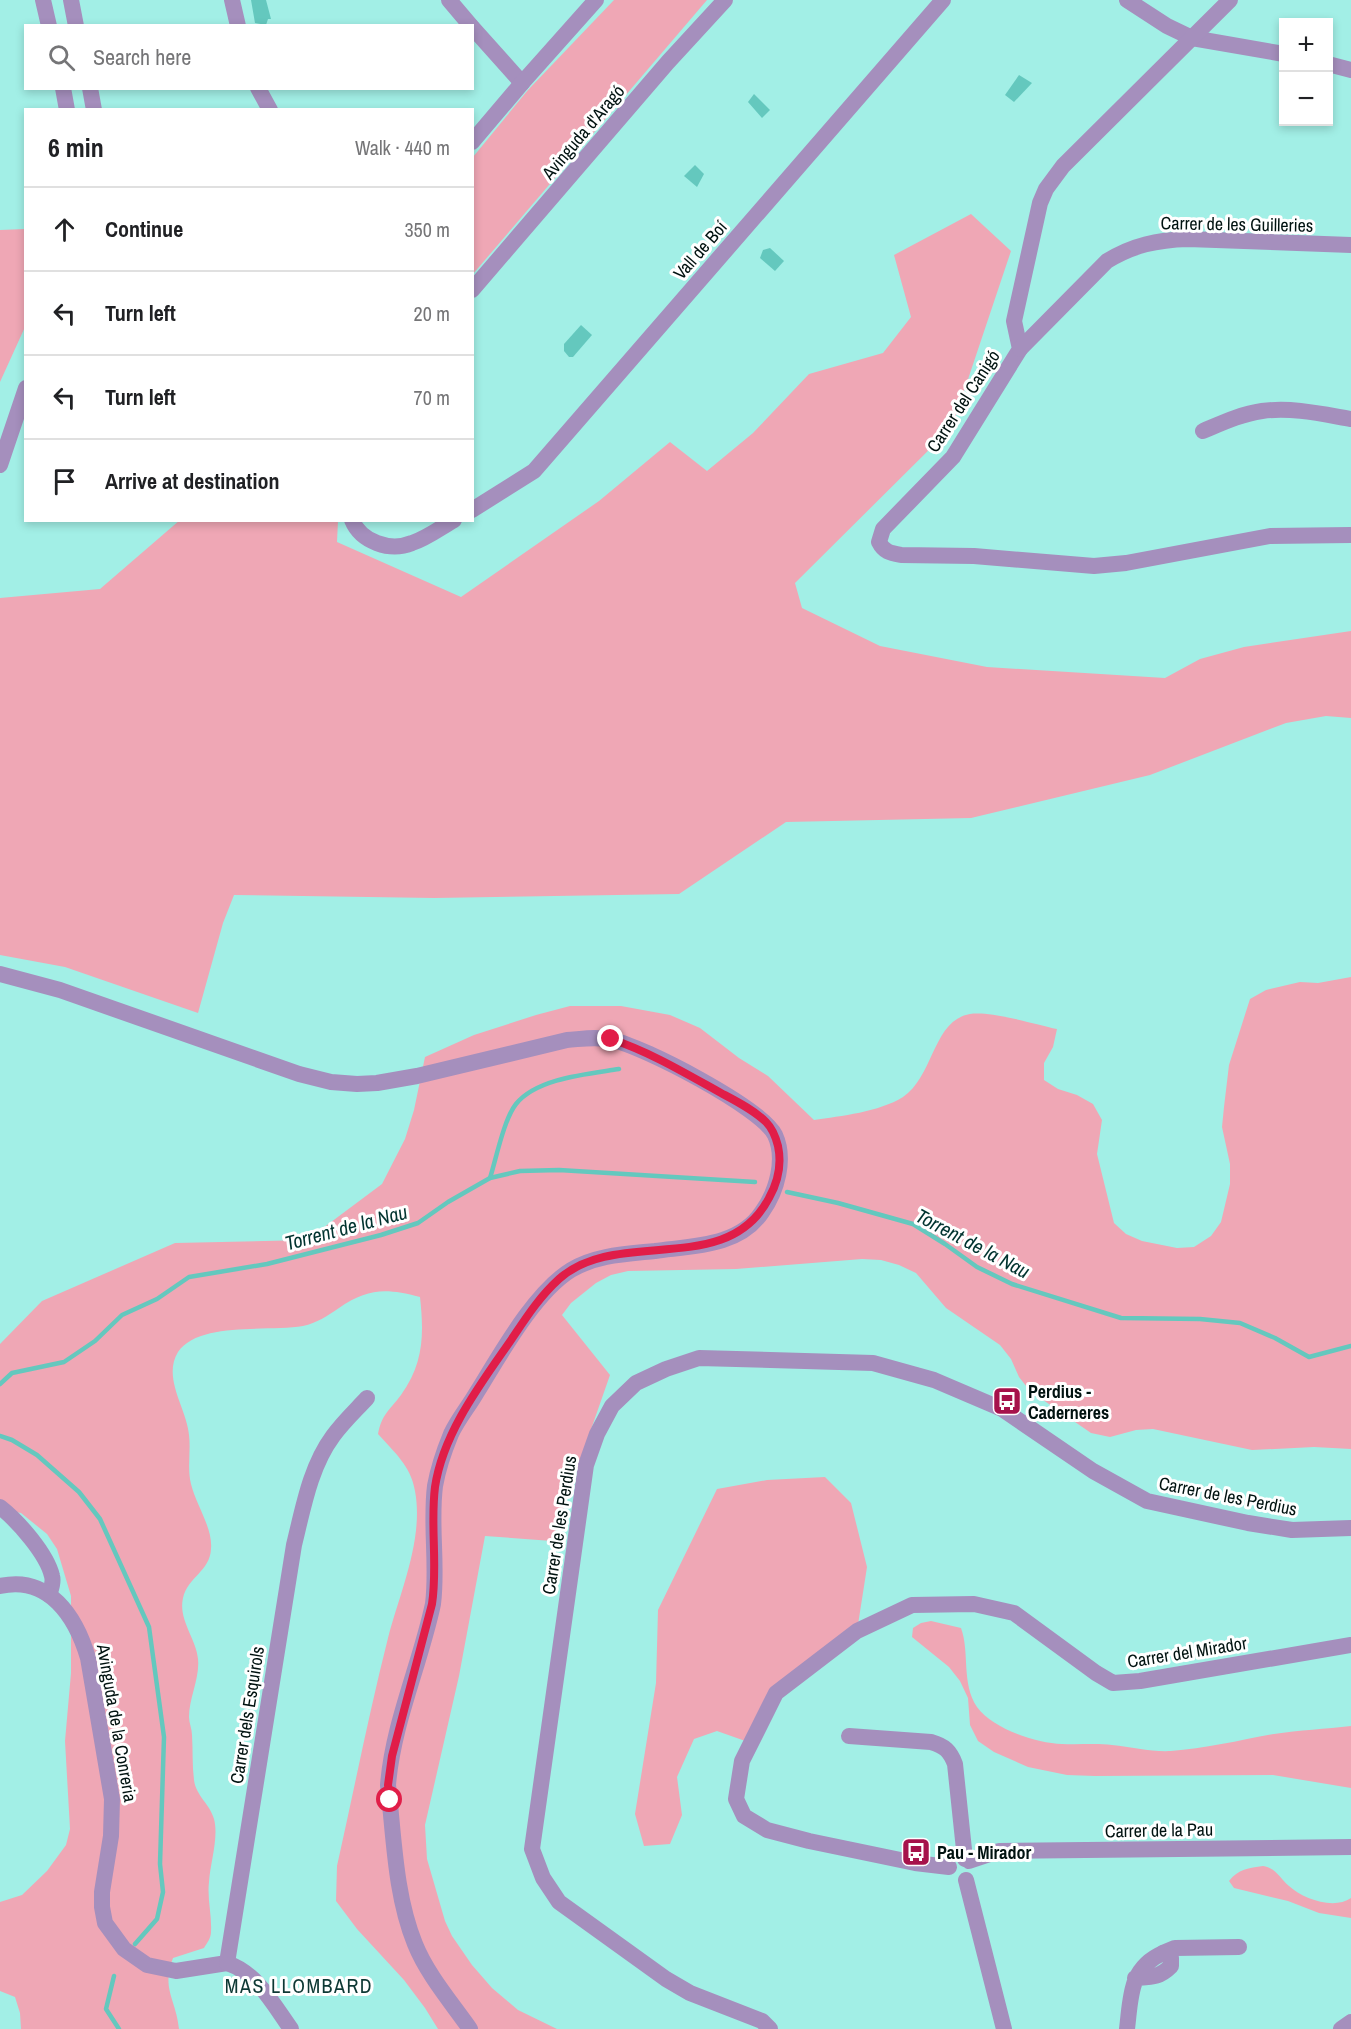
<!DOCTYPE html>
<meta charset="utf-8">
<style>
:root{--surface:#fff;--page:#f6f6f6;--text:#202124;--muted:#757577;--line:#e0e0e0}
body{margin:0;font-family:"Archivo Narrow",sans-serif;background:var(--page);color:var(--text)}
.controls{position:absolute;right:18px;top:18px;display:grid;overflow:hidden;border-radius:0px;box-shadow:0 3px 9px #0003}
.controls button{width:54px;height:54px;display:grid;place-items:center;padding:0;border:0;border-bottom:2px solid var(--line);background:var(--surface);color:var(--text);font:30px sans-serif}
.stop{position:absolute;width:18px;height:18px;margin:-14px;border:4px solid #e11d48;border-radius:50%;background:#fff}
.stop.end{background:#e11d48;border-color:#fff;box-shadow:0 2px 6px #0008}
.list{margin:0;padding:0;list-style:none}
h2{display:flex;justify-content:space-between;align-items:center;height:78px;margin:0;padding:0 24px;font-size:26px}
h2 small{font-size:20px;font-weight:400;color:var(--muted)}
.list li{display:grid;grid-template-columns:39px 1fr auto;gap:18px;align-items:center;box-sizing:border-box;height:84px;padding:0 24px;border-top:2px solid var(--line)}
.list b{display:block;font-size:22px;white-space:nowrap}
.list em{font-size:20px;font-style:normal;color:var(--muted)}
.icon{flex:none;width:33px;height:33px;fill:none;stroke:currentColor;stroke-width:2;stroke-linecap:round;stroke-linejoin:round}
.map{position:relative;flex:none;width:1351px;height:2029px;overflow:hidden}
.search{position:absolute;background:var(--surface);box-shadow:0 3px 9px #0003;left:24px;top:24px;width:450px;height:66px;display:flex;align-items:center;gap:15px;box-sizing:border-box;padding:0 21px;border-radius:0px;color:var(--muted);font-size:22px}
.panel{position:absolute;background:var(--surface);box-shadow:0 3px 9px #0003;left:24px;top:108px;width:450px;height:414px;border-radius:0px}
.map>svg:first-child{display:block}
.green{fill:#efa7b5}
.water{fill:#64c8be}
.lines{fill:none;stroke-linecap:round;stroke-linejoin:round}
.stream{stroke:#64c8be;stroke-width:4.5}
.minor{stroke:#a58fbd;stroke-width:16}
.route{stroke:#e11d48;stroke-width:8}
.labels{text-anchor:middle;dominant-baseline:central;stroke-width:6;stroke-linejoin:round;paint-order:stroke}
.street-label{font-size:18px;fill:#001210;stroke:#fff}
.poi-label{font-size:18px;font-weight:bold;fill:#001210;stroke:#fff;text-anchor:start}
.water-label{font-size:20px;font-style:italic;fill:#00332f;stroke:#fff}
.neighbourhood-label{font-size:20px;letter-spacing:1.5px;fill:#0d3834;stroke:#fff}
</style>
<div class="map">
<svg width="1351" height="2029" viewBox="0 0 1351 2029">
<rect width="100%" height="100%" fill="#a2efe6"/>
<g class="green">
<path d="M 614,0 L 707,0 L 473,274 L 473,157 L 528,90 Z"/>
<path d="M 971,214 L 1011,251 L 952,427 L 795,583 L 802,608 L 880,646 L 987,667 L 1165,678 L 1200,659 L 1244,647 L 1351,631 L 1351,718 L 1326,716 L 1286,723 L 1150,775 L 971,818 L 786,822 L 679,894 L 434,898 L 234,895 L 223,923 L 198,1013 L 65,967 L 0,955 L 0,598 L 100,589 L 180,520 L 338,521 L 337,542 L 461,597 L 599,501 L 670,442 L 707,471 L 753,433 L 809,374 L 883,353 L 911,317 L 894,255 Z"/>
<path d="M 25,229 L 25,327 L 0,382 L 0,230 Z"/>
<path d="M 1351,977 L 1351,1449 L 1314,1447 L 1252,1450 L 1153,1429 L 1136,1430 L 1110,1437 L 1091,1433 L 1030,1391 L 1019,1377 L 1011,1359 L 1000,1345 L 946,1308 L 916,1273 L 899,1265 L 881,1260 L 862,1259 L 736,1269 L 628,1271 L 611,1275 L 596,1283 L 571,1303 L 562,1315 L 610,1375 L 552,1541 L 485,1536 L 459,1676 L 425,1825 L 427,1859 L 445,1921 L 452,1936 L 472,1965 L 492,1988 L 518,2010 L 557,2029 L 438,2029 L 425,2008 L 404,1980 L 357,1929 L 336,1901 L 337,1866 C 354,1790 369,1713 388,1638 C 400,1592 424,1539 415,1491 C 411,1466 394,1452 378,1434 C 382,1414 389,1411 401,1395 C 424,1363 424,1334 420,1297 C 386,1288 368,1288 339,1308 C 327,1316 317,1323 303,1326 C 269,1332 199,1321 178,1352 C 162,1378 187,1409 189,1435 C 191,1451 187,1468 191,1484 C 196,1505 213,1528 211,1549 C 210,1571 188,1577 183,1598 C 178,1620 196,1638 198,1659 C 200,1678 189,1698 189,1717 C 189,1723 192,1729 192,1735 C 193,1750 192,1765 194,1780 C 196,1796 210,1804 214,1819 C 219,1837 210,1864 209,1882 C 207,1899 212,1915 211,1932 C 211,1938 207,1943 204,1948 L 173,1958 C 161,1989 176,1999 179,2029 L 21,2029 L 20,2013 L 15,1997 L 0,1991 L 0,1902 L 22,1895 L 47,1871 L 66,1845 L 70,1829 L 65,1741 L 71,1673 L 71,1596 L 57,1549 L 47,1534 L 21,1513 L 0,1509 L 0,1344 L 42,1301 L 175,1243 L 307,1240 L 382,1184 L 405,1139 L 414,1110 L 425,1057 L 474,1035 L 536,1015 L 570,1006 L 621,1006 L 670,1015 L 700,1028 L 739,1058 L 768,1076 L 814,1120 C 841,1116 879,1112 903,1097 C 934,1076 933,1020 970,1014 C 992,1011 1034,1024 1057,1029 L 1053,1047 L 1044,1063 L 1044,1080 L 1058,1089 L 1077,1095 L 1093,1104 L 1102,1120 L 1097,1154 L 1114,1223 L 1126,1234 L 1142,1241 L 1177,1248 L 1194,1247 L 1211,1236 L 1221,1222 L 1230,1184 L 1230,1164 L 1222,1127 L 1224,1107 L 1229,1065 L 1250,999 L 1266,990 L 1300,982 L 1318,983 Z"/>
<path d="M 825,1477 L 851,1503 L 867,1567 L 857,1631 L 775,1695 L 751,1743 L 717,1731 L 694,1739 L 677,1777 L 682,1815 L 670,1844 L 644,1846 L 635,1814 L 656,1683 L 658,1610 L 717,1489 L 767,1480 Z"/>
<path d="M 931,1621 L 961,1628 C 970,1653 961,1683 977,1707 C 993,1729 1036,1743 1062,1744 C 1079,1745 1096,1743 1112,1745 C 1132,1747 1151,1752 1171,1751 C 1204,1749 1241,1740 1274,1734 C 1299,1730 1326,1729 1351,1726 L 1351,1788 L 1273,1775 L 1095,1776 L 1067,1775 L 1028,1767 L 994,1752 L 978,1741 L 970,1725 L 968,1698 L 960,1681 L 949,1667 L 912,1637 L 913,1628 L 921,1623 Z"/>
<path d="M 1263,1866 C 1276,1868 1280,1878 1289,1886 C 1303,1899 1334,1910 1351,1898 L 1351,1918 L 1319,1913 L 1288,1901 L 1234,1888 L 1229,1881 C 1238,1869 1249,1868 1263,1866 Z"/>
</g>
<g class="water">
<path d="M 251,0 L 266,0 L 271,19 L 268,19 L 266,25 L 255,23 Z"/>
<path d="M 1019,75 L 1032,83 L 1014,102 L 1005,95 Z"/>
<path d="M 754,94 L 770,110 L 762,118 L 748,102 Z"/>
<path d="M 695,165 L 704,174 L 697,187 L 684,176 Z"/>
<path d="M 770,248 L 784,261 L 775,271 L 760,258 L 763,250 Z"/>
<path d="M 581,325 L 592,335 L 573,357 L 569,357 L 564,351 L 564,344 Z"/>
</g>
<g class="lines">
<g class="stream">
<path d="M 490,1178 C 496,1159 504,1119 516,1104 C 537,1078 588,1074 619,1069"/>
<path d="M 787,1192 L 838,1203 L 913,1224 L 945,1244 L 977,1267 L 1012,1284 L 1121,1318 L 1200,1319 L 1240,1323 L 1275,1338 L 1309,1357 L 1351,1346"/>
<path d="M 0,1384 L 12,1373 L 64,1362 L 95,1341 L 122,1315 L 157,1299 L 189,1277 L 267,1264 L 381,1235 L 418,1223 L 448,1202 L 490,1178 L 520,1171 L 559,1170 L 755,1182"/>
<path d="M 0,1436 L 12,1440 L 37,1455 L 79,1492 L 100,1519 L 149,1627 L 164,1737 L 160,1864 L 163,1892 L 157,1919 L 135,1944"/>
<path d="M 114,1976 L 106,2009 L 119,2029"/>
</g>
<g class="minor">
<path d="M 43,0 L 49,26"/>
<path d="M 71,0 L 76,26"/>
<path d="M 232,0 L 238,26"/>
<path d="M 449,0 L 471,26"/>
<path d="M 1127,0 L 1167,26 L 1192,38 L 1284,54"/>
<path d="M 1230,0 L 1063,166 L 1046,189 L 1040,203 L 1014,321 L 1020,349 L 953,457 L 883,529 L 879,542 C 884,552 890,553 901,555 L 974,556 L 1094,566 L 1126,563 L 1270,536 L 1351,535"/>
<path d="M 472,27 L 522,83"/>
<path d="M 1328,64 L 1351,70"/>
<path d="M 63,88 L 67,110"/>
<path d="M 90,88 L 94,110"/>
<path d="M 258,88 L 270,110"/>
<path d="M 472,142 L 522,83 L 596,0"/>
<path d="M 472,290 L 668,62 L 725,0"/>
<path d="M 1020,349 L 1107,261 C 1133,245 1157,240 1188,239 L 1351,245"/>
<path d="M 1203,431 C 1222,423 1241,414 1262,411 C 1292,407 1322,414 1351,419"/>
<path d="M 0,465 L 26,388"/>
<path d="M 472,510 L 534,471 L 943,0"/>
<path d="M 352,520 C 361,542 390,552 412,543 C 427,538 440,528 454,520"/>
<path d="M 0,974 L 60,990 L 299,1074 L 331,1082 L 357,1084 L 377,1083 L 417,1076 L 567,1040 C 582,1039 597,1036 612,1040 C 643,1046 762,1108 775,1135 C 786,1159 777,1191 762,1212 C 739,1247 691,1246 655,1251 C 626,1254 596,1255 571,1270 C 534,1293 500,1355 477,1392 C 469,1406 458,1419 451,1434 C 444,1451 438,1469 435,1486 C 430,1525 438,1565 433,1604 C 420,1665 393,1723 388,1785 C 394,1837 395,1895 415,1944 C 427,1974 451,2002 470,2029"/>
<path d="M 0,1507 C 18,1521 47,1554 52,1576 C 54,1583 51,1589 49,1595"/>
<path d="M 0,1586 C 49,1575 76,1617 88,1658 L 112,1799 L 111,1836 L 102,1892 L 102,1907 L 105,1923 L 124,1949 L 147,1965 L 176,1971 L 227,1963"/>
<path d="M 849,1736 L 931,1742 C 945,1746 950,1751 955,1764 L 965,1859"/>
<path d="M 969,1861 L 999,1851 L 1351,1847"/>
<path d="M 949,1867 L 915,1863 L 809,1841 L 767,1830 L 744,1816 L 736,1799 L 742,1761 L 776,1693 L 857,1631 L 912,1605 L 974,1604 L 1014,1613 L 1096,1673 L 1113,1683 L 1140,1681 L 1351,1645"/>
<path d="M 966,1880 L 1004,2029"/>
<path d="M 1163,1953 L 1175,1948 L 1239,1947"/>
<path d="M 291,2029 C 273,2004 257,1973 227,1963 L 294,1545 C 303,1509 310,1467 333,1436 C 343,1422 356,1410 367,1398"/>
<path d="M 770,2029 L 762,2021 L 690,1993 L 666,1979 L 559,1902 L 543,1878 L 532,1849 L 586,1465 L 597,1434 L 612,1406 L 636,1383 L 666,1369 L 699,1358 L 873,1363 L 934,1380 L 1002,1409 L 1093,1471 L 1147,1501 L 1248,1523 L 1292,1530 L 1351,1528"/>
<path d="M 1127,2029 C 1131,1997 1129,1968 1163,1953 L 1171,1958 L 1171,1966 C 1159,1978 1151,1977 1135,1978"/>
<path d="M 1341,2029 L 1351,2022"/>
</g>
</g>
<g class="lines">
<path class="route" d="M 390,1800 L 388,1785 L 392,1756 L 432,1604 C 438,1565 430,1526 435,1487 C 443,1434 479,1386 509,1343 C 524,1321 538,1298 559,1279 C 618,1226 727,1279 769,1198 C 778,1182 782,1165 778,1146 C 776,1138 773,1129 766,1122 C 754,1110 736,1101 721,1093 C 685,1073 650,1052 611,1039"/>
</g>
<defs>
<g id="bus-square" transform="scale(1.5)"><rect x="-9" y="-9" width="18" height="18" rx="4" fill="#a6124b" stroke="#fff"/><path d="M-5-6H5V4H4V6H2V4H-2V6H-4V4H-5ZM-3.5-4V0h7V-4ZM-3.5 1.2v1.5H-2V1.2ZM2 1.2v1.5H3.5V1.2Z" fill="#fff"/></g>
</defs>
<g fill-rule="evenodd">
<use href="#bus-square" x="1007" y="1401"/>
<use href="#bus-square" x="916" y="1852"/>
</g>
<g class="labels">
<g class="street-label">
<text transform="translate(583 132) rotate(-50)">Avinguda d'Aragó</text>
<text transform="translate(1237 224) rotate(1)">Carrer de les Guilleries</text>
<text transform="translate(700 250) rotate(-49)">Vall de Boí</text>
<text transform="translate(963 401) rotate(-57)">Carrer del Canigó</text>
<text transform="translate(1228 1496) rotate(11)">Carrer de les Perdius</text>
<text transform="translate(559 1525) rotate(-81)">Carrer de les Perdius</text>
<text transform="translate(1187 1652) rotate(-9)">Carrer del Mirador</text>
<text transform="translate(247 1715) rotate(-81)">Carrer dels Esquirols</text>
<text transform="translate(117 1723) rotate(80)">Avinguda de la Conreria</text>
<text transform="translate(1159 1830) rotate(-1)">Carrer de la Pau</text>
</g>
<g class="poi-label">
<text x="1028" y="1391">Perdius -<tspan x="1028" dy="21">Caderneres</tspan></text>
<text x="937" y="1852">Pau - Mirador</text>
</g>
<g class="water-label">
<text transform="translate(346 1227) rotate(-15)">Torrent de la Nau</text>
<text transform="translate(973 1243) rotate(28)">Torrent de la Nau</text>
</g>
<g class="neighbourhood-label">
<text x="299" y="1985">MAS LLOMBARD</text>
</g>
</g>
</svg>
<div class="controls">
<button>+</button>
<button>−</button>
</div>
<div class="stop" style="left:390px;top:1800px"></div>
<div class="stop end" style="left:611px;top:1039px"></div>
<div class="search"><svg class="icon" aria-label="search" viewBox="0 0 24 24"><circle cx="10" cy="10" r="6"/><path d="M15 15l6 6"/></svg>Search here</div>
<section class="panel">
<h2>6 min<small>Walk · 440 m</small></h2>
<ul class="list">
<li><svg class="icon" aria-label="ahead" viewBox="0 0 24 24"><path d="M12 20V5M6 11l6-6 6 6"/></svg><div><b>Continue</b></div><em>350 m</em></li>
<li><svg class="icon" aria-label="left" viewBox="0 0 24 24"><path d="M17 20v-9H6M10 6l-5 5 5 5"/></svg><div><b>Turn left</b></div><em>20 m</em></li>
<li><svg class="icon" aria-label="left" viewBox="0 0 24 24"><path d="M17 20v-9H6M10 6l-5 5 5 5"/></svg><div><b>Turn left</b></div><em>70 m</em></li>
<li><svg class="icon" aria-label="arrive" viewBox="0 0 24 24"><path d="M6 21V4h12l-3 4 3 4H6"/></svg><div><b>Arrive at destination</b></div></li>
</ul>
</section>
</div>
